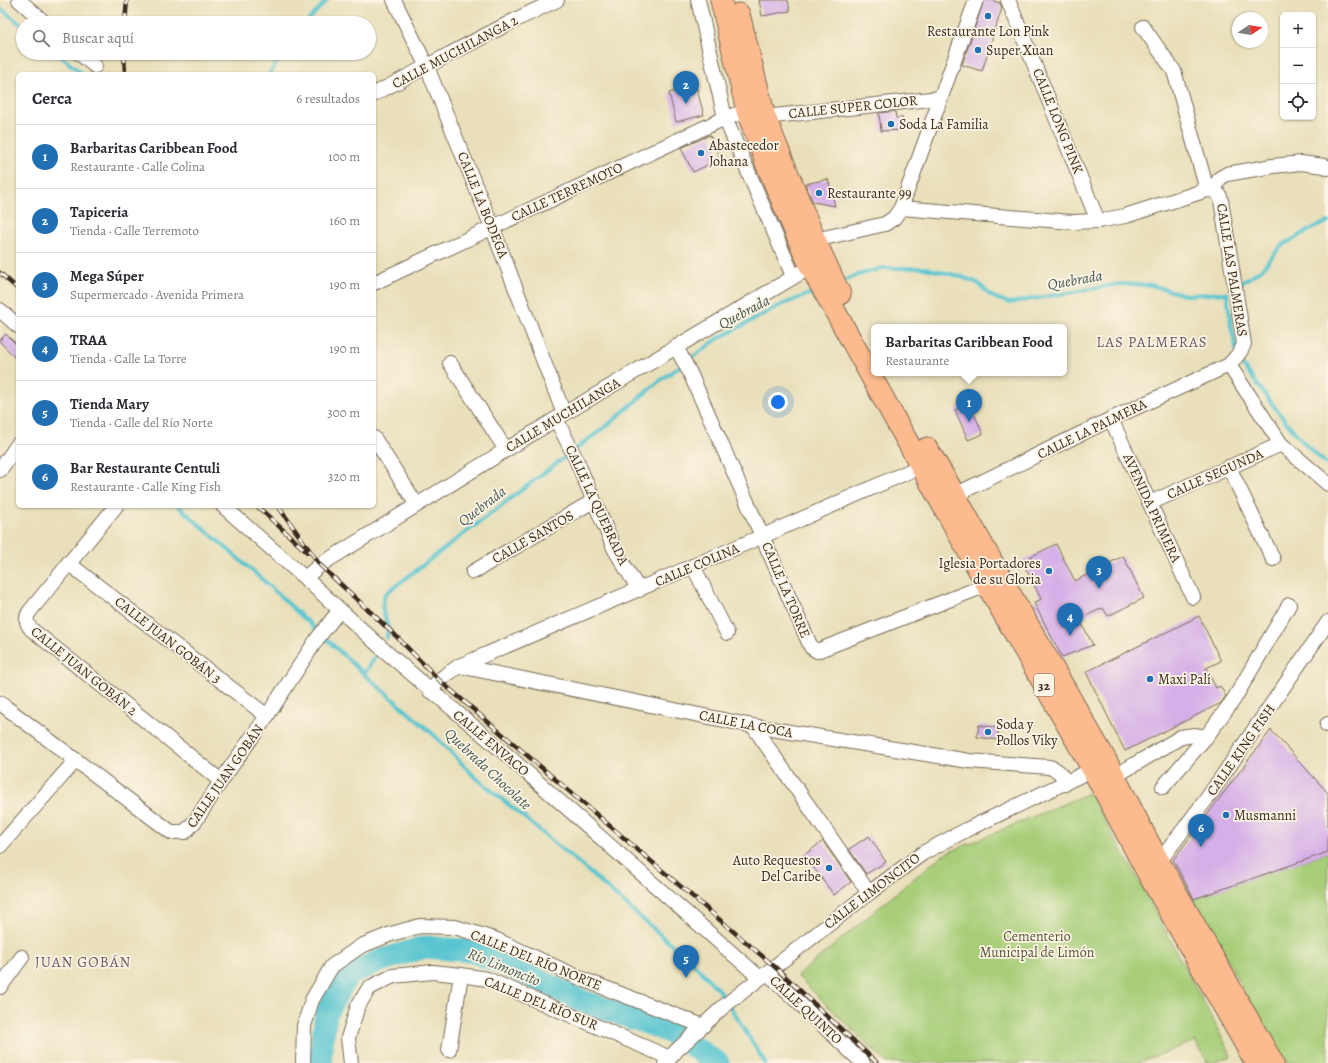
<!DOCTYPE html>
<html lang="es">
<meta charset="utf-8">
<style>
:root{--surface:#fff;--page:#f7f7f7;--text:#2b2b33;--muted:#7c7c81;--line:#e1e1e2;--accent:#1f6fb2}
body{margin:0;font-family:Alegreya,serif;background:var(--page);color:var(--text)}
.controls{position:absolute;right:12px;top:12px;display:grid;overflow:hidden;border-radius:6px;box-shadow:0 1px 3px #0004}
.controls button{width:36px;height:36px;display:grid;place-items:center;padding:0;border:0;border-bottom:1px solid var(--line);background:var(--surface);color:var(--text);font:20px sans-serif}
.compass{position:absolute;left:1232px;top:12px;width:36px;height:36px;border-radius:50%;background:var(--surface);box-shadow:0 1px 3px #0004;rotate:78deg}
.you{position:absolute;left:778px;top:402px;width:14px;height:14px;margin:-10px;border:3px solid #fff;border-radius:50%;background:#1a73e8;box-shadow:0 0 0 6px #1a73e833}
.badge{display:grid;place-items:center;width:26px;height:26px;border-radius:50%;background:var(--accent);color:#fff;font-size:13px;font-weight:700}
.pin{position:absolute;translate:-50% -33px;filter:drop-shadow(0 1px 2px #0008)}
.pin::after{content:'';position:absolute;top:21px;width:14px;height:12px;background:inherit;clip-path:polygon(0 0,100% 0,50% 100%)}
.popup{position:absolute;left:871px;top:324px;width:196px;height:52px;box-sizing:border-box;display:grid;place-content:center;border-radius:6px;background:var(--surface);filter:drop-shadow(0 1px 3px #0005);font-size:13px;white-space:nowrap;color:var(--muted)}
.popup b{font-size:15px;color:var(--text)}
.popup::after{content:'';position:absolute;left:50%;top:100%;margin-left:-8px;border:8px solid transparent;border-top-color:var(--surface)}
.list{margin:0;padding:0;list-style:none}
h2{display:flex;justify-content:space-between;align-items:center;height:52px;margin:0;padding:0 16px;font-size:17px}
h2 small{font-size:13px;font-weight:400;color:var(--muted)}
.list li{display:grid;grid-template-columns:26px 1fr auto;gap:12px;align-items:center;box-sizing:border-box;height:64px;padding:0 16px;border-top:1px solid var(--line)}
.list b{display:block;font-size:15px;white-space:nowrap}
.list p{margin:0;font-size:13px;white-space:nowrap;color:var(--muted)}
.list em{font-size:13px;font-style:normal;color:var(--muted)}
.icon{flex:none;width:22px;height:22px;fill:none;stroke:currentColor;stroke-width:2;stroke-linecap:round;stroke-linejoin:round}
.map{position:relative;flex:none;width:1328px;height:1063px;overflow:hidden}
.search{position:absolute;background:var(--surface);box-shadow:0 1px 3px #0004;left:16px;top:16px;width:360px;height:44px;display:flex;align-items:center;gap:10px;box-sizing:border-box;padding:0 14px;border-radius:22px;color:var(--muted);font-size:15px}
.panel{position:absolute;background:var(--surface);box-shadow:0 1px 3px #0004;left:16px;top:72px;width:360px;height:436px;border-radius:6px}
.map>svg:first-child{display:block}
.green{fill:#a8ce79;stroke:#727c4c}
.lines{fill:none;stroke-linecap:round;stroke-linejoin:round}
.stream{stroke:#58c5d0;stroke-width:4}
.river{stroke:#58c5d0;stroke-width:23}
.building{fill:#d5afe7}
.minor-casing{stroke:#786955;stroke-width:16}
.highway-casing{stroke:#786955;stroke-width:23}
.minor{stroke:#fff;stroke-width:14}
.highway{stroke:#fcba8e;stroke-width:21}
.rail-casing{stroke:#3b2a1e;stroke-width:4.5}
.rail{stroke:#fcf5e5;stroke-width:3;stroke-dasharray:9;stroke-linecap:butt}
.poi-dot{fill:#1f6fb2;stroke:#fcf5e5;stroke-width:1.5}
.labels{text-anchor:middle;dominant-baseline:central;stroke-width:3.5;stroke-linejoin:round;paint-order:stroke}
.shield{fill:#fcf5e5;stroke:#75675a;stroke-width:1}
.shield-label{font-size:13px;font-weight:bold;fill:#3b2a1e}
.poi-label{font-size:14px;fill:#3b2a1e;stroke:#fcf5e5;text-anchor:start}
.street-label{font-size:14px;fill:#3b2a1e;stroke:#fcf5e5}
.park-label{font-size:14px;fill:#565335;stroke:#fcf5e5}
.water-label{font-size:15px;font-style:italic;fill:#445853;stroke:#fcf5e5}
.neighbourhood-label{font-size:15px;letter-spacing:1px;fill:#715964;stroke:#fcf5e5}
</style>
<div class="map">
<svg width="1328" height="1063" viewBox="0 0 1328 1063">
<rect width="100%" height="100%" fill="#fcf5e5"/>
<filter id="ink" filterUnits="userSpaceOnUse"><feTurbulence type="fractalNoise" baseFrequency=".025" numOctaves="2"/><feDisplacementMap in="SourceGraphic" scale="8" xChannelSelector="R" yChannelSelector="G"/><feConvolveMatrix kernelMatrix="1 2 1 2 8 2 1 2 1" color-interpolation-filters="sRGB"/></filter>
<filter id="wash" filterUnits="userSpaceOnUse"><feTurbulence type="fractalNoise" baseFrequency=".012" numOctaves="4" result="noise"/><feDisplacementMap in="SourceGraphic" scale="16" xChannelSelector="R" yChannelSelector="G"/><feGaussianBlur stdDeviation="0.9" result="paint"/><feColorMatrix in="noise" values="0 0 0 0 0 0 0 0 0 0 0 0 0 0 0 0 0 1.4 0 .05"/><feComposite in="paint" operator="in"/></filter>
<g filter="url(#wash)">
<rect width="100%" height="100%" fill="#e9dfba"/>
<g class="green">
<path d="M 1089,793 L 1134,872 L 1232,1056 L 1212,1063 L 1208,1063 L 1195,1041 L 1138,1063 L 887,1063 L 797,976 L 942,855 Z"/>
<path d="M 1328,852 L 1328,1063 L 1284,1063 L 1193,899 Z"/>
</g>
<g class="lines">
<g class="stream">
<path d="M 0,8 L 23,26"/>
<path d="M 306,23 L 327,0"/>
<path d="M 56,53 L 83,74"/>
<path d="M 269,74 L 283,53"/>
<path d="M 840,282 L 858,275 L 882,268 L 925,268 L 959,276 L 978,283 L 991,296 L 1009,303 L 1120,284 L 1151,285 L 1185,295 L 1227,293 L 1231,325 L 1237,352"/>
<path d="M 1241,283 L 1262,269 L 1281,246 L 1315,227 L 1328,222"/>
<path d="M 1239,358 L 1239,361 C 1268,396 1292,436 1328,465"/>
<path d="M 178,506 L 264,581 L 364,674 L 433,734 L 473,775 L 581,865 L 697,967 L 723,995 L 765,1063"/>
<path d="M 387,638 L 388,627 L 382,608 L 385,594 L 553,466 L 609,424 L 658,382 L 719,338 L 781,305 L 817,291"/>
<path d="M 364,674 L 377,653"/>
</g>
<path class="river" d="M 322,1063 L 320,1059 L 326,1014 L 347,976 L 376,962 L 425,947 L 471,951 L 523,972 L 579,1000 L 647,1023 L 674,1034 L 718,1063"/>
</g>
<g id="blocks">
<g class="building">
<path d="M 759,0 L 788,0 L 790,11 L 762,16 Z"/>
<path d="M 984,0 L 991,0 L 1000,3 L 1002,8 L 982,71 L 962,65 Z"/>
<path d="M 696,86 L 704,115 L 676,122 L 669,93 Z"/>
<path d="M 895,111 L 896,118 L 902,117 L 903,130 L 881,131 L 879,113 Z"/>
<path d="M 710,135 L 721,159 L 693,172 L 681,148 Z"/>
<path d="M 828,179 L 835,206 L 813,202 L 805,184 Z"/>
<path d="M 6,334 L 18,346 L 18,361 L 0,342 L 0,340 Z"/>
<path d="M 970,404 L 983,434 L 968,440 L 955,410 Z"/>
<path d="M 1056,544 L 1075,581 L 1123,556 L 1144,598 L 1108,616 L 1103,608 L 1079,619 L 1093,645 L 1062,657 L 1034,603 L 1041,599 L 1022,561 Z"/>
<path d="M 1199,616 L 1221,661 L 1206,668 L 1216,688 L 1220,686 L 1226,696 L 1221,703 L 1125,751 L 1086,672 Z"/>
<path d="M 979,725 L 999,728 L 997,740 L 977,737 Z"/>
<path d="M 1271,730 L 1328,793 L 1328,852 L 1194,899 L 1173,860 Z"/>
<path d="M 869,836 L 886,862 L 866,874 L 849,849 Z"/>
<path d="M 823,841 L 851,882 L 834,895 L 804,855 Z"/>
</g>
</g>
</g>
<g filter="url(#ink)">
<use href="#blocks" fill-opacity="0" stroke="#786955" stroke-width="1"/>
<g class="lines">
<g class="minor-casing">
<g id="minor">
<path d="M 19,0 L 45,23"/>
<path d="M 394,0 L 427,67 L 492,227 L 564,414"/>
<path d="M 698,0 L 725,118 L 793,276"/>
<path d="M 1008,0 L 1098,221"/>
<path d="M 1143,27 L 1174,71 L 1207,190"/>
<path d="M 79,53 L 95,66"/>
<path d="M 374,94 C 435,63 495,28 557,0"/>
<path d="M 765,117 L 940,98"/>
<path d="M 1213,190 L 1220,178 L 1227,174 L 1273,166 L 1301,163 L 1325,166 L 1328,168"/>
<path d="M 901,208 L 1072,222 L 1098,221 L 1125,216 L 1207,190 C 1216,190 1219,192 1221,200 L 1244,344 C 1241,353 1235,358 1229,365 L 1111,419 L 955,495"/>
<path d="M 815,240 L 885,224 L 894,218 L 901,208 L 976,0"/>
<path d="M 374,283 L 725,118 L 756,108"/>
<path d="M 0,310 L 18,326"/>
<path d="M 676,347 L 690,373 L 811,647 L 817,651 L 987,585 L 993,581"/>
<path d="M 450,363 L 506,450"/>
<path d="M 1229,365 L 1281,444 L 1328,484"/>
<path d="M 556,419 L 576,459 L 615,550 L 639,590"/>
<path d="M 1111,419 L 1193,597"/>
<path d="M 374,438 L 417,505"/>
<path d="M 1229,467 L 1273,559"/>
<path d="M 0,470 L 18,444"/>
<path d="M 1150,503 L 1281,444"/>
<path d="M 116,506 L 30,611 C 25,618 26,623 31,629 L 221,781"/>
<path d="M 223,506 L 305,578 L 385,651 L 507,755 L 760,978"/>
<path d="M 68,563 L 267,716"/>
<path d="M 693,566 L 727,633"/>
<path d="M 473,572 L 593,501"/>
<path d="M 305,578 L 320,565 L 564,414 L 817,263"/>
<path d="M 459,666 L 763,536 L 928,463"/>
<path d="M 430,691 L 439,680 L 459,666 L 753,726 L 969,761 L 1049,767 C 1059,770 1062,774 1065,784"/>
<path d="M 0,703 L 171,832 L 185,832 L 196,820 L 221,781 L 267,716 L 317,639 L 339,611"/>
<path d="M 1327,725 L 1328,724"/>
<path d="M 753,726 L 869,893"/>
<path d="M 1115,776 L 1181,737 L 1194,735 L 1206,737"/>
<path d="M 1163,787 L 1206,737 L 1234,699 L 1289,605"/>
<path d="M 0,846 L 76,760"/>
<path d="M 1153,865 L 1159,862 L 1208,797 L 1328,622"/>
<path d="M 767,973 L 863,1063"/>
<path d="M 0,987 L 22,957"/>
<path d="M 449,1050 L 461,975"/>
<path d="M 303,1063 L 304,1026 L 312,1000 L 332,966 L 361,946 L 391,934 L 420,926 L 455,927 L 497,940 L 582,979 L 703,1026"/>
<path d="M 351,1063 L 348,1038 L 358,1006 L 369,988 L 393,976 L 433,972 L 461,975 L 487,979 L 670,1058"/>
<path d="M 665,1063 L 677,1050 L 723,1007 L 869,893 L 923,853 L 966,830 L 1100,766"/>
</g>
</g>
<g class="highway-casing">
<g id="highway">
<path d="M 721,0 L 747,111 L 766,163 L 810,266 L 987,585 L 1093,770 L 1146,870 L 1256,1063"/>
<path d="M 739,14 L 765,117 L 815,240 L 840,294"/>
<path d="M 927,448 L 955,495 L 1000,576 L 1107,762 L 1159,862 L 1273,1063"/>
</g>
</g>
<use href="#minor" class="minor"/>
<use href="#highway" class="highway"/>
<g class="rail-casing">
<g id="rail">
<path d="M 125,23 L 127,0"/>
<path d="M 124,53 L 125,74"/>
<path d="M 0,273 L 18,289"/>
<path d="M 257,506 L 307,552"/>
<path d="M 278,506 L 320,565 L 396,636 L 439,680 L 775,967 L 877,1063"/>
</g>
</g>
<use href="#rail" class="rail"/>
</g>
</g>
<g class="poi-dot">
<circle cx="988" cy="16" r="4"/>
<circle cx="978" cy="50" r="4"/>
<circle cx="891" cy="124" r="4"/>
<circle cx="701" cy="153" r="4"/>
<circle cx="819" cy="193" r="4"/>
<circle cx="1049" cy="571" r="4"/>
<circle cx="1150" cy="679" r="4"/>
<circle cx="988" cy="732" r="4"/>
<circle cx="1226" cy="815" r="4"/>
<circle cx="829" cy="868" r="4"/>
</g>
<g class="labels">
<rect class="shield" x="1034" y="674" width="20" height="22" rx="3"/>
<g class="shield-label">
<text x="1044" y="685">32</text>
</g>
<g class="poi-label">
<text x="988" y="31" text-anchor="middle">Restaurante Lon Pink</text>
<text x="986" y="50">Super Xuan</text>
<text x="899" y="124">Soda La Familia</text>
<text x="709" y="145">Abastecedor<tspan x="709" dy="16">Johana</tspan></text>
<text x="827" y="193">Restaurante 99</text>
<text x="1041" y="563" text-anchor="end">Iglesia Portadores<tspan x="1041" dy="16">de su Gloria</tspan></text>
<text x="1158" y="679">Maxi Palí</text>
<text x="996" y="724">Soda y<tspan x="996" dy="16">Pollos Viky</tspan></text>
<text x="1234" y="815">Musmanni</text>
<text x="821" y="860" text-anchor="end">Auto Requestos<tspan x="821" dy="16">Del Caribe</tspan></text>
</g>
<g class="street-label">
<text transform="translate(455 52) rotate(-28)">CALLE MUCHILANGA 2</text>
<text transform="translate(853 107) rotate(-6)">CALLE SÚPER COLOR</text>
<text transform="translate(1058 121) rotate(68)">CALLE LONG PINK</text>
<text transform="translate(567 192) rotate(-25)">CALLE TERREMOTO</text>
<text transform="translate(483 205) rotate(68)">CALLE LA BODEGA</text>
<text transform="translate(1232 270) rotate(81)">CALLE LAS PALMERAS</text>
<text transform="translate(563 415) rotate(-31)">CALLE MUCHILANGA</text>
<text transform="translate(1092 429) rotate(-26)">CALLE LA PALMERA</text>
<text transform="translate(1215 474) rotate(-24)">CALLE SEGUNDA</text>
<text transform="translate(597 505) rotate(65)">CALLE LA QUEBRADA</text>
<text transform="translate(1152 508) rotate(65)">AVENIDA PRIMERA</text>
<text transform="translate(533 537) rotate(-30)">CALLE SANTOS</text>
<text transform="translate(697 565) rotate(-23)">CALLE COLINA</text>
<text transform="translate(786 590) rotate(67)">CALLE LA TORRE</text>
<text transform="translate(168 640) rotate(38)">CALLE JUAN GOBÁN 3</text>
<text transform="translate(84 671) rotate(39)">CALLE JUAN GOBÁN 2</text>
<text transform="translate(746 724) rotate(11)">CALLE LA COCA</text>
<text transform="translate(491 743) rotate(40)">CALLE ENVACO</text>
<text transform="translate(1241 750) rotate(-55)">CALLE KING FISH</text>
<text transform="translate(225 776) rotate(-55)">CALLE JUAN GOBÁN</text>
<text transform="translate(872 891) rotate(-37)">CALLE LIMONCITO</text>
<text transform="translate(536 960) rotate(22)">CALLE DEL RÍO NORTE</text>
<text transform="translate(541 1003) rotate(22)">CALLE DEL RÍO SUR</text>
<text transform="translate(806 1010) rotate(43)">CALLE QUINTO</text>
</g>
<g class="park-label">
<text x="1037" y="936">Cementerio<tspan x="1037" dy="16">Municipal de Limón</tspan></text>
</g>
<g class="water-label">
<text transform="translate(1075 280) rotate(-10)">Quebrada</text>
<text transform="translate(744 312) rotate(-28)">Quebrada</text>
<text transform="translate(482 506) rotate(-37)">Quebrada</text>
<text transform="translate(488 769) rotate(43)">Quebrada Chocolate</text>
<text transform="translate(504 967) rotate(22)">Río Limoncito</text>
</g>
<g class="neighbourhood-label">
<text x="1152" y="342">LAS PALMERAS</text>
<text x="83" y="962">JUAN GOBÁN</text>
</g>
</g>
</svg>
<div class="controls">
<button>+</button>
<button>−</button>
<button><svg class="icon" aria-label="locate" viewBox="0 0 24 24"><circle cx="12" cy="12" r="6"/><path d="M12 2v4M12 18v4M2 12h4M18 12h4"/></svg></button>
</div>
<svg class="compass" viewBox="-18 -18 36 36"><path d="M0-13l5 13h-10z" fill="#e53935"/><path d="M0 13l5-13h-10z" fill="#7c7c81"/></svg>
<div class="you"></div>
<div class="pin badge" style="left:969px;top:422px">1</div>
<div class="popup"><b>Barbaritas Caribbean Food</b>Restaurante</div>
<div class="pin badge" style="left:686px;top:104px">2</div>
<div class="pin badge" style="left:1099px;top:589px">3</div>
<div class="pin badge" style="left:1070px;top:636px">4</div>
<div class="pin badge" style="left:686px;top:978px">5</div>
<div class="pin badge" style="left:1201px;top:847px">6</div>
<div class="search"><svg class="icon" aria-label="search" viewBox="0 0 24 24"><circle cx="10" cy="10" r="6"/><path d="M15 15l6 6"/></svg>Buscar aquí</div>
<section class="panel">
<h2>Cerca<small>6 resultados</small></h2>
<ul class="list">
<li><span class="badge">1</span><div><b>Barbaritas Caribbean Food</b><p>Restaurante · Calle Colina</p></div><em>100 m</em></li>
<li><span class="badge">2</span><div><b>Tapiceria</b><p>Tienda · Calle Terremoto</p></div><em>160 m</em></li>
<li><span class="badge">3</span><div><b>Mega Súper</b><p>Supermercado · Avenida Primera</p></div><em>190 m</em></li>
<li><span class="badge">4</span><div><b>TRAA</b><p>Tienda · Calle La Torre</p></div><em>190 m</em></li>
<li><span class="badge">5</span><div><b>Tienda Mary</b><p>Tienda · Calle del Río Norte</p></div><em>300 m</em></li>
<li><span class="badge">6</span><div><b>Bar Restaurante Centuli</b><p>Restaurante · Calle King Fish</p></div><em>320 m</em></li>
</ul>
</section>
</div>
